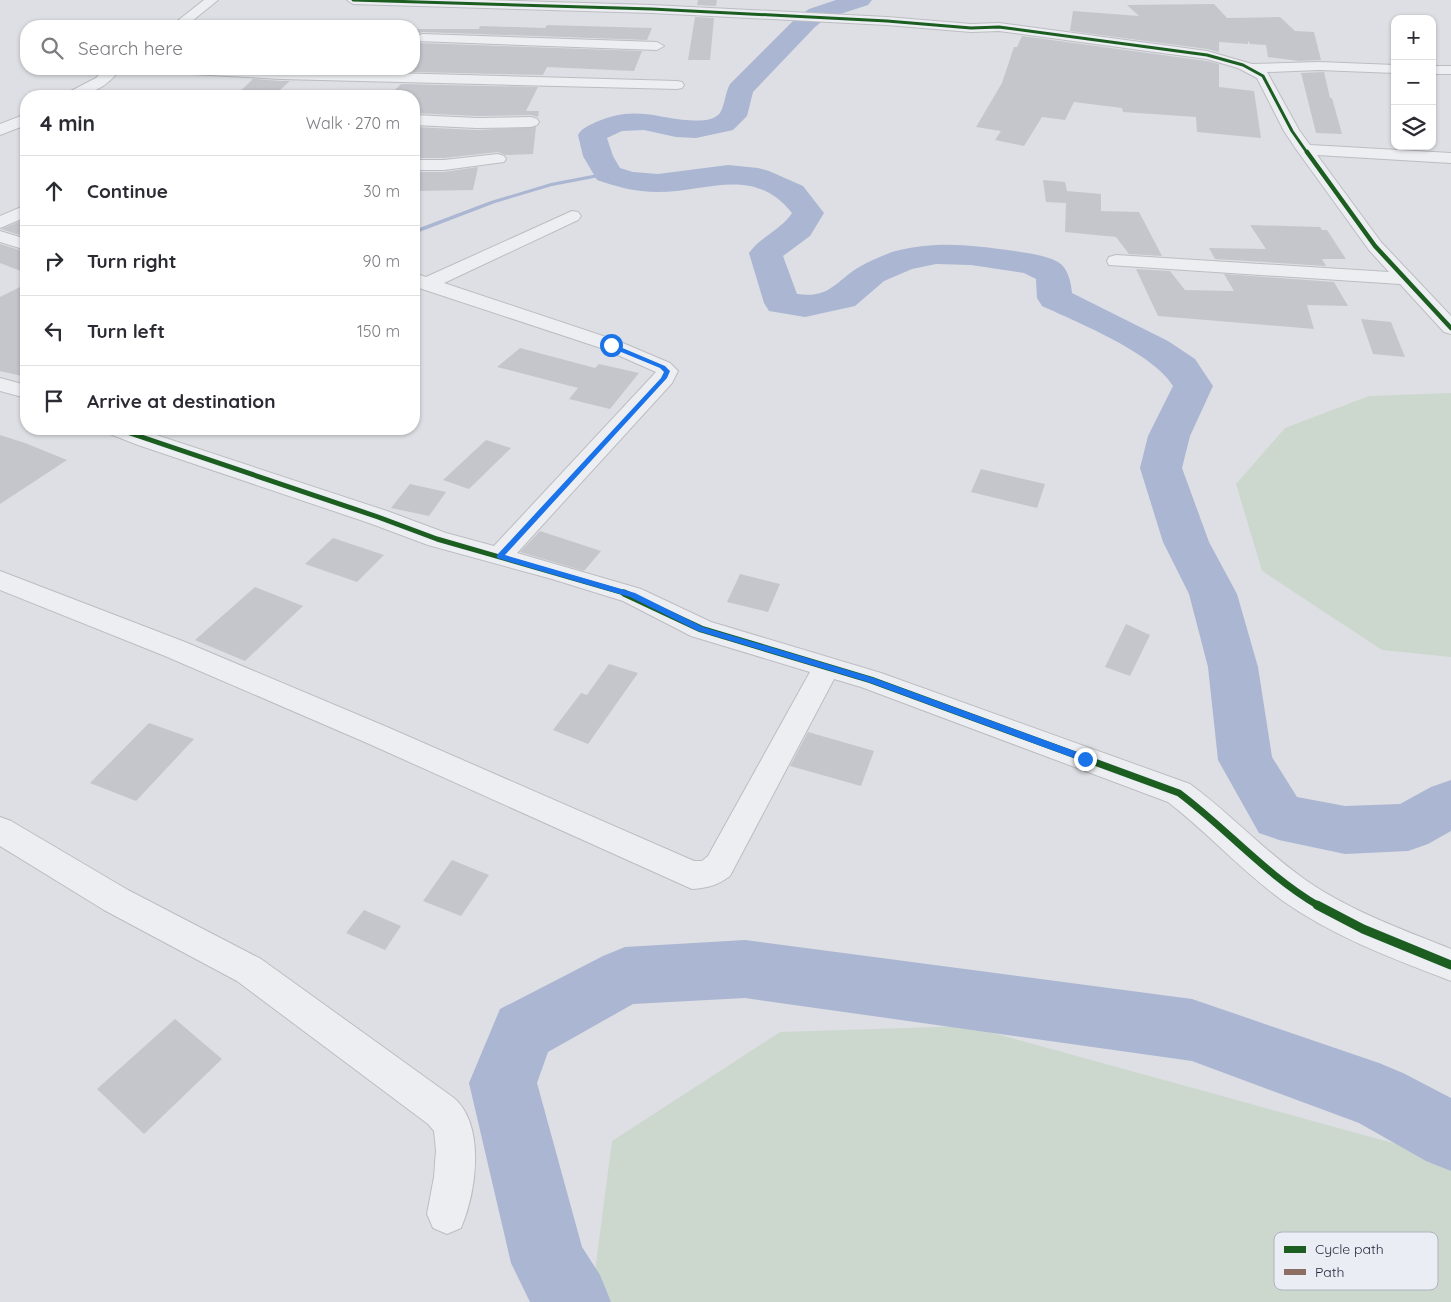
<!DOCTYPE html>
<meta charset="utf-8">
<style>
:root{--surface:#fff;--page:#f7f7f7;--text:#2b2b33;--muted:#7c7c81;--line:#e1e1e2}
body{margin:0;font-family:Quicksand,sans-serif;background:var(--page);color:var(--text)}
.controls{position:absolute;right:15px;top:15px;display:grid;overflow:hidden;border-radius:10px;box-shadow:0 1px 4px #0004}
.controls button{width:45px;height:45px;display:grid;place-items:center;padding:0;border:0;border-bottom:1px solid var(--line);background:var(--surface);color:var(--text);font:25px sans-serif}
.stop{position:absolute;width:15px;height:15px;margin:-11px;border:4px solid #1a73e8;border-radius:50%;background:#fff}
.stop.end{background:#1a73e8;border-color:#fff;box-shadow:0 1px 5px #0008}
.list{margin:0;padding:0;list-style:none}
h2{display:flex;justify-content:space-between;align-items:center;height:65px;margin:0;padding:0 20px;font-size:21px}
h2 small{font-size:16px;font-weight:400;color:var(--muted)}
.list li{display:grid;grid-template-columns:32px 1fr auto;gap:15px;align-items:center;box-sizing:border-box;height:70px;padding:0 20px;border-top:1px solid var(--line)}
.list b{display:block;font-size:19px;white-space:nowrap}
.list em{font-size:16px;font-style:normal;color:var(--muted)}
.icon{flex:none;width:28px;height:28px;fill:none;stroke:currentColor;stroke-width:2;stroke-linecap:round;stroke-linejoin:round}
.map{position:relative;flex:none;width:1451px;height:1302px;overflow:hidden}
.search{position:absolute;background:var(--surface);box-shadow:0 1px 4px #0004;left:20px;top:20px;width:400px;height:55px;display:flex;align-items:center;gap:12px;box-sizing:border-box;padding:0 18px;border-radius:20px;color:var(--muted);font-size:19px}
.panel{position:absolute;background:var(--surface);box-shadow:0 1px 4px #0004;left:20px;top:90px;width:400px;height:345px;border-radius:20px}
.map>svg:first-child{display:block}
.green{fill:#ccd8ce}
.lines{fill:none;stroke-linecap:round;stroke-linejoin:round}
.stream{fill:#aab6d2;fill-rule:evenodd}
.river{fill:#aab6d2;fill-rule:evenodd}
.building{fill:#c4c6cb}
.minor-casing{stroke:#bcbdc2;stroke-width:2}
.minor{fill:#edeef1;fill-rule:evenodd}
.quiet{stroke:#8d6e63;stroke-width:2.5;stroke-dasharray:5 2.5;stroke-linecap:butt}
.cycleway-far4-casing{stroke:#ebedf5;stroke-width:5}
.cycleway-far3-casing{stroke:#ebedf5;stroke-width:6}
.cycleway-far2-casing{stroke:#ebedf5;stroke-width:8}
.cycleway-far1-casing{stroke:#ebedf5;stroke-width:10}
.cycleway-casing{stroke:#ebedf5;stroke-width:12}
.cycleway-far4{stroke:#1b5e20;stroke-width:3}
.cycleway-far3{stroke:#1b5e20;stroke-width:4.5}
.cycleway-far2{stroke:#1b5e20;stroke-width:5}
.cycleway-far1{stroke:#1b5e20;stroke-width:7}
.cycleway{stroke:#1b5e20;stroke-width:9}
.route{fill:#1a73e8}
.key{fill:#ebedf5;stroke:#afb2be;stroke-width:1}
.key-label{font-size:14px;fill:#242a3e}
</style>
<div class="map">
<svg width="1451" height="1302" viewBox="0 0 1451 1302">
<rect width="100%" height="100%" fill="#dedfe4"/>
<g class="green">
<path d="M 1451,393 L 1451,657 L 1382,650 L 1262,571 L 1236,484 L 1285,428 L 1369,396 Z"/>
<path d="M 968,1026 L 1451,1159 L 1451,1302 L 591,1302 L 612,1141 L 780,1032 Z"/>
</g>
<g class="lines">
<path class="stream" d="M 608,172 L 610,173 L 610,175 L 552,186 L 495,203 L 414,234 L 414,230 L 491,201 L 551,183 Z"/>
<g class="river">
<path d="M 836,0 L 872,0 L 868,5 L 825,19 L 815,27 L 753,92 L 747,116 L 733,130 L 696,138 L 676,137 L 644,130 L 622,131 L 607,138 L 613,156 L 620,168 L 633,172 L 658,174 L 728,165 L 758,168 L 769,171 L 803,186 L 824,213 L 810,236 L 783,256 L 797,294 C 831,299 836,280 861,266 C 870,261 882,256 892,252 C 933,240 973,245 1014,251 C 1027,253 1046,255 1058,262 C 1068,268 1071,282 1072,293 L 1168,341 L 1195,359 L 1213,386 L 1190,436 L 1182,468 L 1209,542 L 1237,594 L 1258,667 L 1272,757 L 1297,797 L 1345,806 L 1400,804 L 1431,787 L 1451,780 L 1451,831 L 1428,844 L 1408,851 L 1345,854 L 1279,840 L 1259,833 L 1218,760 L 1208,667 L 1189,594 L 1163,542 L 1140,468 L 1148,436 L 1173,386 C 1153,353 1079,323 1042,306 L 1037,298 L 1036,279 L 1024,273 L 971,265 L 936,264 L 912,269 L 884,281 L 855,306 L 805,317 L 769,311 L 764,303 L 749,253 C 760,237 781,230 792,213 C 754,165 707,192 657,192 C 636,192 617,187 597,180 L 583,156 L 578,135 C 582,128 588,126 596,122 C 611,115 628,112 645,114 C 661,115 708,129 720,113 C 725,105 725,93 730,84 L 797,17 L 809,9 Z"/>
<path d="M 745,940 L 1192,999 L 1379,1063 L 1403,1073 L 1451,1098 L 1451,1171 L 1426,1161 L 1359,1123 L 1192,1061 L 745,998 L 633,1004 L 548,1052 L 537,1083 L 582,1247 L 600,1275 L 611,1302 L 530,1302 L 511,1263 L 469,1083 L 500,1009 L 603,956 L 625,947 Z"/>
</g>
</g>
<g class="building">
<path d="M 698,0 L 717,0 L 716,6 L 697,5 Z"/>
<path d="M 1214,4 L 1227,18 L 1280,17 L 1295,31 L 1314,32 L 1321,60 L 1299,61 L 1268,57 L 1266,45 L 1250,44 L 1248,41 L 1248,44 L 1219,42 L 1219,52 L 1207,49 L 1070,31 L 1073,11 L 1139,16 L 1127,5 Z"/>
<path d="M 695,17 L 714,18 L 710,60 L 688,60 Z"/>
<path d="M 547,25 L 652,28 L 647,40 L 422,32 L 414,37 L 414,29 L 479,29 L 480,26 L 545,28 Z"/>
<path d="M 1022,36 L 1207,61 L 1219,64 L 1219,87 L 1254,91 L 1261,138 L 1197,132 L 1196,117 L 1123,112 L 1122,108 L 1074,102 L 1065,120 L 1042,117 L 1024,146 L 995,140 L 1001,131 L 976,127 L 1002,83 L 1014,47 L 1017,47 Z"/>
<path d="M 414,40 L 417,43 L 642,51 L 634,71 L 547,67 L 543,75 L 413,72 Z"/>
<path d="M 1324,72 L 1330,98 L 1332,98 L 1342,134 L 1316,133 L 1301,73 Z"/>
<path d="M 253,79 L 281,81 L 290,81 L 273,96 L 235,96 Z"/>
<path d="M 401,84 L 538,87 L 526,111 L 539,111 L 538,117 L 531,115 L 477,116 L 414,113 L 414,96 L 402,96 L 403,93 L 392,93 Z"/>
<path d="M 414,127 L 477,130 L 536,127 L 533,154 L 505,155 L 498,152 L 444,158 L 414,158 Z"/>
<path d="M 478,167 L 473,190 L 414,191 L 414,172 L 444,172 Z"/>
<path d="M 1043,180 L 1065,182 L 1067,191 L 1101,194 L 1101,211 L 1139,212 L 1162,256 L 1129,254 L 1116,237 L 1065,232 L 1066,203 L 1046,202 Z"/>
<path d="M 26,219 L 26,237 L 1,229 Z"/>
<path d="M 1250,225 L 1320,227 L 1322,230 L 1327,230 L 1346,259 L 1322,259 L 1326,266 L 1215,259 L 1209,248 L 1266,249 Z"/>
<path d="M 0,244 L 26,252 L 26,273 L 0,263 Z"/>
<path d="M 1136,269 L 1170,271 L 1185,290 L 1234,291 L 1224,274 L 1334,282 L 1348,306 L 1307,305 L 1314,329 L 1158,316 Z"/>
<path d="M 26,284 L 26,377 L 0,371 L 0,297 Z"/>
<path d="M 1361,319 L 1391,322 L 1405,357 L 1373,354 Z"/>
<path d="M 520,348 L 595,368 L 599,364 L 639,373 L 610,409 L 569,399 L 578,388 L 497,367 Z"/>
<path d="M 0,435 L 25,443 L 67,460 L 0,504 Z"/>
<path d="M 486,440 L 511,448 L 469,489 L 443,480 Z"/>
<path d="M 981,469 L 1045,484 L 1037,508 L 971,492 Z"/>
<path d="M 410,484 L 446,492 L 429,516 L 391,508 Z"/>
<path d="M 540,531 L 601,551 L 584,571 L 520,552 Z"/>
<path d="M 333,538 L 384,555 L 357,582 L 305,564 Z"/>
<path d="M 740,574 L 780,584 L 768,612 L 727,602 Z"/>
<path d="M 255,587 L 303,606 L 245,661 L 195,640 Z"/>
<path d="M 1126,624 L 1150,635 L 1130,676 L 1105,667 Z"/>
<path d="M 609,664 L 638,673 L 588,744 L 553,730 L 581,693 L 587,695 Z"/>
<path d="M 149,723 L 194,739 L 136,801 L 90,783 Z"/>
<path d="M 808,732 L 874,751 L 861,786 L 790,766 Z"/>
<path d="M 452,860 L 489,875 L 461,916 L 423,901 Z"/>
<path d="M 364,910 L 401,926 L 385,950 L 346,933 Z"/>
<path d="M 175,1019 L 222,1059 L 144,1134 L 97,1089 Z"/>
</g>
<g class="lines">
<g class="minor-casing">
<g id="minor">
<path d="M 204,0 L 218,0 L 186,26 L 171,26 Z"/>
<path d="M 347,0 L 482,0 L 652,5 L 887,17 L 971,24 L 999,23 L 1207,51 L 1252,64 L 1319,62 L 1395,65 L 1395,73 L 1319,70 L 1267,72 L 1299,130 L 1310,145 L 1451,153 L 1451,163 L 1317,155 L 1381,242 L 1451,316 L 1451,334 L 1444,332 L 1400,284 L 1109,265 L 1107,261 L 1109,257 L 1116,255 L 1389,272 L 1369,250 L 1296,149 L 1284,131 L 1257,78 L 1238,68 L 1207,59 L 999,31 L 971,32 L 887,25 L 652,13 L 353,4 Z"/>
<path d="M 422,34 L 657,42 L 664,46 L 657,50 L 417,41 L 415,38 Z"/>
<rect x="1432" y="66" width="19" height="8"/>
<path d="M 105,69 L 120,69 C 107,88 87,97 65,96 L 67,93 L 96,78 Z"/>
<path d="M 167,69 L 247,69 L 677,81 L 682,82 L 684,85 L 682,88 L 677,89 L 281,79 L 174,73 L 169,72 Z"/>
<path d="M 26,114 L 26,125 L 0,135 L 0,124 Z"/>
<path d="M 414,115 L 477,118 L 531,117 L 537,119 L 539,122 L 537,125 L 531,127 L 477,128 L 414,125 Z"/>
<path d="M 498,154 L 504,156 L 506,159 L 504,162 L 444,170 L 414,170 L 414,160 L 444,160 Z"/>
<path d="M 26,205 L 26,217 L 0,228 L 0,216 Z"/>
<path d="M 572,211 L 578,212 L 581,216 L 578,220 L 444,283 L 618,341 L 670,363 L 678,371 L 672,383 L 517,553 L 641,589 L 711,622 L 881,673 L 1190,784 C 1231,814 1265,852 1307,881 C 1351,911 1401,929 1451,949 L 1451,981 C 1394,959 1334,937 1283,901 C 1242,871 1208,833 1168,802 L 861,687 L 834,679 L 730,876 C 718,885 708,888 692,889 L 367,743 L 165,656 L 0,590 L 0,571 L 185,642 L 387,727 L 694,861 L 702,861 L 708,856 L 810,672 L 691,636 L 623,601 L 552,579 L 428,545 L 369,523 L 138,445 L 110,434 L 107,429 L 138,429 L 387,511 L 446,533 L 494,546 L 656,372 L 604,349 L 419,288 L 414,285 L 414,273 L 426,277 Z"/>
<path d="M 0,231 L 26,239 L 26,250 L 0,242 Z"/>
<path d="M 0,378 L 26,385 L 26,398 L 0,391 Z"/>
<path d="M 0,817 L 11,821 L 128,890 L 261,959 L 454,1098 C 486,1126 476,1193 461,1228 L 447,1234 L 433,1228 L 427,1214 L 434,1177 L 436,1150 L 434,1131 L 428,1124 L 237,981 L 104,910 L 0,846 Z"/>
</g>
</g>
<use href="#minor" class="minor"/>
<path class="quiet" d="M 125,26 L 160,26"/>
<g class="cycleway-far4-casing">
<path id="cycleway-far4" d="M 353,0 L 652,9 L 887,21 L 971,28 L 999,27 L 1207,55 L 1243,65 L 1263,76 L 1292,131 L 1308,154"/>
</g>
<g class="cycleway-far3-casing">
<path id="cycleway-far3" d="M 1307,152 L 1375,246 L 1451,328"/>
</g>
<g class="cycleway-far2-casing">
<path id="cycleway-far2" d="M 118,429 L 378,517 L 437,539 L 628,594"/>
</g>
<g class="cycleway-far1-casing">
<path id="cycleway-far1" d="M 624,593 L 701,629 L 871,680 L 1179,793 C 1227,829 1267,876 1319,906"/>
</g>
<g class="cycleway-casing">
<path id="cycleway" d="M 1317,905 L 1363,929 L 1451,965"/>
</g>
<use href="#cycleway-far4" class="cycleway-far4"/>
<use href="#cycleway-far3" class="cycleway-far3"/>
<use href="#cycleway-far2" class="cycleway-far2"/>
<use href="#cycleway-far1" class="cycleway-far1"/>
<use href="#cycleway" class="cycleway"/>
</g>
<path class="route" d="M 609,344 L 613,344 L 665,366 L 670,371 L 667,378 L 505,555 L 635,593 L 703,627 L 874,678 L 1088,756 L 1088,761 L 1082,761 L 868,682 L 698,631 L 630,597 L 497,558 L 497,555 L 661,378 L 664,372 L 660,368 L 609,347 Z"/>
<rect x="1274" y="1232" width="164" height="58" rx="8" class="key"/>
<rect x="1284" y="1246" width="22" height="7" fill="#1b5e20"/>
<rect x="1284" y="1269" width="22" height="6" fill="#8d6e63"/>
<g class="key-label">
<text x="1315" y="1254">Cycle path</text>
<text x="1315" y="1277">Path</text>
</g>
</svg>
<div class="controls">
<button>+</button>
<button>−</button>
<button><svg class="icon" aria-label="layers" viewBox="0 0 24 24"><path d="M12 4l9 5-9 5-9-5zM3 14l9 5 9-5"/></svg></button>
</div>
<div class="stop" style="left:611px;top:345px"></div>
<div class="stop end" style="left:1085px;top:759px"></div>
<div class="search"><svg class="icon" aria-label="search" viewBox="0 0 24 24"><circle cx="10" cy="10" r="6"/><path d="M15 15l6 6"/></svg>Search here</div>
<section class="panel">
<h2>4 min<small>Walk · 270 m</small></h2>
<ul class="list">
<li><svg class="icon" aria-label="ahead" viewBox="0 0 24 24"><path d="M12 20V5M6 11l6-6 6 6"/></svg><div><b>Continue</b></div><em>30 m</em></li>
<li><svg class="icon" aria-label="right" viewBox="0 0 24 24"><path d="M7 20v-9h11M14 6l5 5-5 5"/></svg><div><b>Turn right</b></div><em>90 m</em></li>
<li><svg class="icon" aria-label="left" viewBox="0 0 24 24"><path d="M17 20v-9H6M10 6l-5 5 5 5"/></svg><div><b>Turn left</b></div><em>150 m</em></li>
<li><svg class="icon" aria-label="arrive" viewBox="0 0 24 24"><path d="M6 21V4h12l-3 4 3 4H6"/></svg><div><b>Arrive at destination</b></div></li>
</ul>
</section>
</div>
